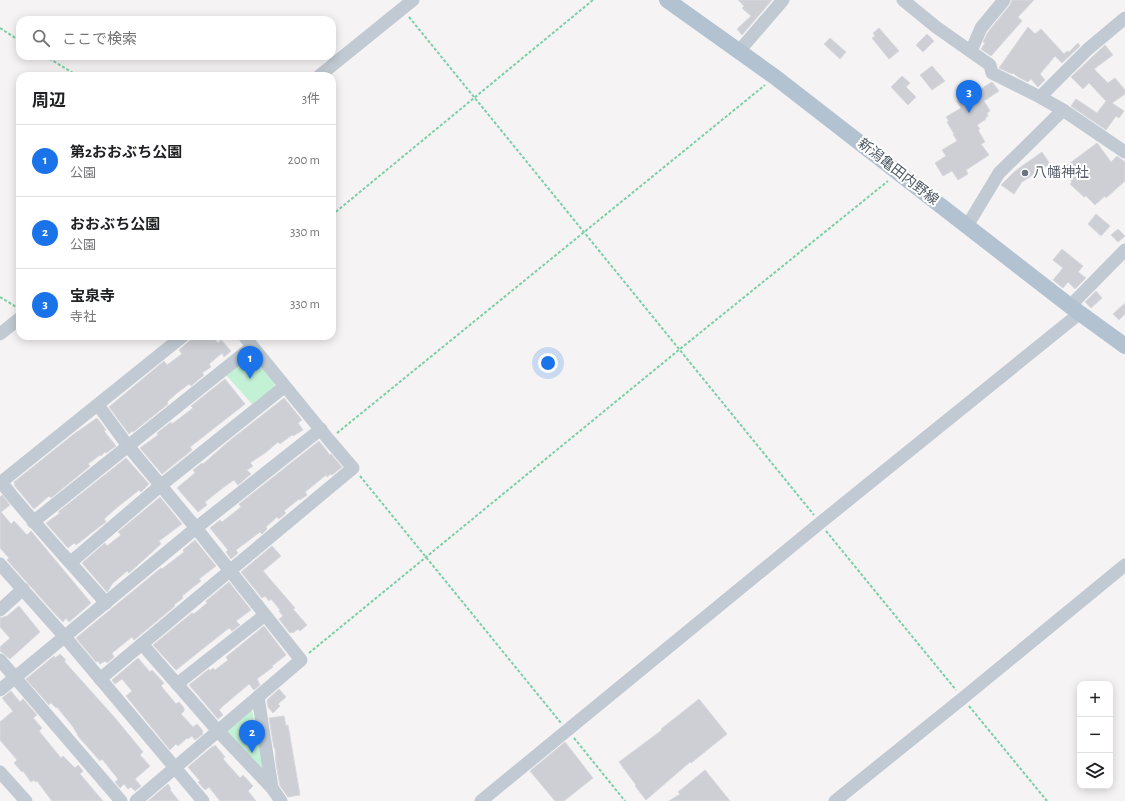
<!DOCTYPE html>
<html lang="ja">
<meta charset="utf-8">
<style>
:root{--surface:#fff;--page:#f2f2f2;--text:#202124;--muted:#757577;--line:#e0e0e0;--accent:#1a73e8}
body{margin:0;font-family:"Alegreya Sans","Noto Sans JP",sans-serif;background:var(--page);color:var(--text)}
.controls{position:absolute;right:12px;bottom:12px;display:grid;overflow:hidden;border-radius:8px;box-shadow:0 2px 10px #0003}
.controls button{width:36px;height:36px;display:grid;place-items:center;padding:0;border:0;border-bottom:1px solid var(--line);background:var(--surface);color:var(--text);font:20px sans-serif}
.you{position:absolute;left:548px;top:363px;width:14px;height:14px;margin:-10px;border:3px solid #fff;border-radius:50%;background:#1a73e8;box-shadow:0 0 0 6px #1a73e833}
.badge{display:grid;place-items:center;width:26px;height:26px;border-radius:50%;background:var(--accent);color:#fff;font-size:13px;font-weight:700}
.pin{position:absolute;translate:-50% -33px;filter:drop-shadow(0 1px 2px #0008)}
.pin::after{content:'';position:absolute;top:21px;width:14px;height:12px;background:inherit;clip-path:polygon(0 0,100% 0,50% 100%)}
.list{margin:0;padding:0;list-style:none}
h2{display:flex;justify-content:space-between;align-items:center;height:52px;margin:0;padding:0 16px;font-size:17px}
h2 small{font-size:13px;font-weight:400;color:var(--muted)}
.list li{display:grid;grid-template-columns:26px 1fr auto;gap:12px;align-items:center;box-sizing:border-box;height:72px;padding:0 16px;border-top:1px solid var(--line)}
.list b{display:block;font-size:15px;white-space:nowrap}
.list p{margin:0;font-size:13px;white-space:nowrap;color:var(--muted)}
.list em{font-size:13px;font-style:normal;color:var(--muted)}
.icon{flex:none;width:22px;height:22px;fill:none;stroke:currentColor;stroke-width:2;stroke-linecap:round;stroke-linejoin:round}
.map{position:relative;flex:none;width:1125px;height:801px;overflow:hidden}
.search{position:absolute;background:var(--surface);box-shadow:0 2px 10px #0003;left:16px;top:16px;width:320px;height:44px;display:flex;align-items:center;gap:10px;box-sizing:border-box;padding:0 14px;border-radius:12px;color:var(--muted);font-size:15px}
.panel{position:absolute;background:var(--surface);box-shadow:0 2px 10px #0003;left:16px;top:72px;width:320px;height:268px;border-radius:12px}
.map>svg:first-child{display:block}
.green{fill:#c3f1d5}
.building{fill:#cdcfd5;stroke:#d7d9de}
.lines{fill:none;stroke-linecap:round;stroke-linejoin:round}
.path{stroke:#7ad0a6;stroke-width:2;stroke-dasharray:3 2;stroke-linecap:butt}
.minor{stroke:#c1cad2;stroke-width:13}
.major{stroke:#b3c2d1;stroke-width:16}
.worship-dot{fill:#6b7280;stroke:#fff;stroke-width:1.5}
.labels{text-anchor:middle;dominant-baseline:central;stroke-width:4;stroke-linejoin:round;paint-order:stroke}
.street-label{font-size:14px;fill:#4a5661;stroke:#fff}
.worship-label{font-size:14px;fill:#5b616d;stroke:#fff;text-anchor:start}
</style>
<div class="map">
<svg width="1125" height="801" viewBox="0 0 1125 801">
<rect width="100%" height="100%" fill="#f5f3f3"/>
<g class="green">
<path d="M 252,355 L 274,383 L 275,387 L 252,404 L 226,375 L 248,356 Z"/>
<path d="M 252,710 L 265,775 L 224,732 Z"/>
</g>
<g class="building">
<path d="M 738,0 L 772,0 L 742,35 L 737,29 L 751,16 L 742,8 L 744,6 Z"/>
<path d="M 1012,0 L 1034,0 L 1018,17 L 1022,21 L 991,56 L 981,49 L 985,43 L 983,42 L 988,32 L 1010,5 Z"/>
<path d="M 1028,27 L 1035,34 L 1041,29 L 1064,54 L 1067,51 L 1069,52 L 1078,43 L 1080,46 L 1062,63 L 1055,56 L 1040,74 L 1045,80 L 1038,87 L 1031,79 L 1028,82 L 1018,77 L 1013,73 L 1012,74 L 999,68 Z"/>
<path d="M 879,28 L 899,51 L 889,59 L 872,38 L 875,36 L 873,33 Z"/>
<path d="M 927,34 L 934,41 L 923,52 L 916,45 Z"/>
<path d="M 830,38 L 846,52 L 840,59 L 824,44 Z"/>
<path d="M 1105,45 L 1113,55 L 1094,69 L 1108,83 L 1115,78 L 1125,90 L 1125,94 L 1112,103 L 1124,111 L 1119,118 L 1116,116 L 1106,130 L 1071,106 L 1076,99 L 1097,113 L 1106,101 L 1089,83 L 1083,89 L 1071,77 Z"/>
<path d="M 932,66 L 945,81 L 932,90 L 920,75 Z"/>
<path d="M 902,76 L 910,83 L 906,87 L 916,97 L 908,105 L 891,87 Z"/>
<path d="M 992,82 L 999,91 L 984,101 L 990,111 L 987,113 L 988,116 L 985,118 L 986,119 L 977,125 L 980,129 L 978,130 L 985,142 L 981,144 L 989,155 L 966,170 L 968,174 L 958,180 L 952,171 L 943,176 L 935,163 L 946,156 L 942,150 L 957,141 L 953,134 L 954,134 L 947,122 L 949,121 L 946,117 L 961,108 L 957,101 L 968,94 L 969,96 Z"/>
<path d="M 1097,143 L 1111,162 L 1117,156 L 1125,162 L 1125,181 L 1106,198 L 1105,196 L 1095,205 L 1086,196 L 1084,197 L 1070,184 L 1072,182 L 1062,169 Z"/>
<path d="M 1042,152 L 1050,164 L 1022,182 L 1014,194 L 1001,185 L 1015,171 Z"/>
<path d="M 1096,214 L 1110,226 L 1101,236 L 1088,224 Z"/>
<path d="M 1118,229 L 1125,236 L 1118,242 L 1111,235 Z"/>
<path d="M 1062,249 L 1083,266 L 1078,272 L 1086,278 L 1075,289 L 1068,282 L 1063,288 L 1053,280 L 1063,268 L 1053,260 Z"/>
<path d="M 1096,291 L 1102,298 L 1091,308 L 1085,302 Z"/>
<path d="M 1125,303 L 1125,314 L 1119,320 L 1113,314 Z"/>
<path d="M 195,336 L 212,336 L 218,343 L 221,340 L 231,351 L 224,357 L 222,353 L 209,364 L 211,367 L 202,373 L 204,375 L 191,386 L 189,384 L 177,393 L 167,402 L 168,404 L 133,432 L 132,431 L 129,434 L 109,407 L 164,361 L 167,365 L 182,354 L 179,350 Z"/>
<path d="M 225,379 L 245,404 L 190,447 L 192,450 L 162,474 L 140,448 L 158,435 L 157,433 L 171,422 L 172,424 L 193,408 L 191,406 Z"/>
<path d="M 284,398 L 302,420 L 298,423 L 303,430 L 293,436 L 292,435 L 280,444 L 278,442 L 265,453 L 250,463 L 253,466 L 247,470 L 251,474 L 238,485 L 234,480 L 224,487 L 205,502 L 207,505 L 198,512 L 177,488 L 195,473 L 193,470 L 202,463 L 203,464 L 228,442 Z"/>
<path d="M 97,418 L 106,430 L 104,431 L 116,446 L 106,453 L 105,452 L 101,456 L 100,455 L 88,464 L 90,466 L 51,498 L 49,496 L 34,509 L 14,485 L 15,484 L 14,482 L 74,434 Z"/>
<path d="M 319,441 L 330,455 L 331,454 L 342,467 L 332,475 L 331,474 L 327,477 L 326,475 L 305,492 L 307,495 L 300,500 L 299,499 L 284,511 L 286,513 L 279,519 L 277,517 L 266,527 L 267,529 L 262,534 L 260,532 L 236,550 L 238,553 L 231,559 L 226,552 L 228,550 L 210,528 L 220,520 L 222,522 L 241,507 L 239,504 Z"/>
<path d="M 126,458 L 149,484 L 141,492 L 139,490 L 114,510 L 104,519 L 106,522 L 99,527 L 76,545 L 74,543 L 68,548 L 46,523 L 60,513 L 58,512 Z"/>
<path d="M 2,495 L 10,505 L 1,512 L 11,524 L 14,521 L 27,535 L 31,531 L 91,603 L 69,622 L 66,618 L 63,622 L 57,616 L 7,560 L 9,558 L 0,548 L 0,497 Z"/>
<path d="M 160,497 L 182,524 L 159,541 L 161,544 L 129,573 L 127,571 L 112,584 L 112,585 L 110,587 L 110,588 L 107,592 L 82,563 L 105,543 L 107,546 L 121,535 L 118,532 Z"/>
<path d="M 195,540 L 216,566 L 199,579 L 201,581 L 182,596 L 183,598 L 174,605 L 175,606 L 134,640 L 132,637 L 112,653 L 114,657 L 107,663 L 105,661 L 100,664 L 98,661 L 96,662 L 76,638 L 161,568 L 162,569 L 184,552 L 183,550 Z"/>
<path d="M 272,546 L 281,556 L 263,571 L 295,608 L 293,609 L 307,625 L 300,631 L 298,629 L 293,633 L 292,632 L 290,633 L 279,619 L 283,616 L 279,611 L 280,610 L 271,599 L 269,601 L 265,596 L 262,598 L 241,572 Z"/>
<path d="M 229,582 L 251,610 L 236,621 L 240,625 L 232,631 L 229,628 L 176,670 L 153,645 L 192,613 L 194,614 L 207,603 L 206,601 Z"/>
<path d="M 19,606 L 40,632 L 10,659 L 0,651 L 0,647 L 10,638 L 0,627 L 0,618 L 7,616 Z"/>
<path d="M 264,626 L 286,655 L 272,666 L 273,667 L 257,679 L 260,685 L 254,690 L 249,684 L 223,706 L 219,710 L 223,715 L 218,719 L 197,694 L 189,685 L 209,669 L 210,671 L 213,668 L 215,670 L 228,660 L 226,657 Z"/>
<path d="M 60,654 L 66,660 L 64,661 L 115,718 L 143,752 L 140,755 L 150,766 L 135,779 L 141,786 L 135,791 L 131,787 L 128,789 L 124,784 L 120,788 L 115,782 L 118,779 L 102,759 L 100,761 L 77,735 L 78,735 L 74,729 L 74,728 L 57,707 L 56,708 L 51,703 L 49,705 L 26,679 L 54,656 L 55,658 Z"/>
<path d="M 138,658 L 150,672 L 152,670 L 164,683 L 161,686 L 176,704 L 179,702 L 184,708 L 184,711 L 181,714 L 193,727 L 197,724 L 203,731 L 202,733 L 203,734 L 195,740 L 192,736 L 188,739 L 187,738 L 178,746 L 176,744 L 170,750 L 126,696 L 132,691 L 122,679 L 115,684 L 112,680 Z"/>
<path d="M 279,689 L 286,697 L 278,704 L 280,706 L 273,713 L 268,707 L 267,700 Z"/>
<path d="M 11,691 L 20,702 L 23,699 L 37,715 L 33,718 L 42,728 L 39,731 L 61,758 L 63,756 L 75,768 L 78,765 L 83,771 L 80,774 L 103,801 L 52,801 L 37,781 L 35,782 L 34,780 L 31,782 L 23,771 L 22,772 L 14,763 L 17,760 L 0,740 L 0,722 L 13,711 L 2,698 Z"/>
<path d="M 699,699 L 727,734 L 691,763 L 690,762 L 646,800 L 635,786 L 636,785 L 619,762 L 662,730 L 661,729 Z"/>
<path d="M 284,716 L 286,726 L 288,725 L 300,795 L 288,797 L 280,786 L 276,763 L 275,748 L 274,748 L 269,718 Z"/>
<path d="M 565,742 L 593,778 L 564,801 L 555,801 L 530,771 Z"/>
<path d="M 215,745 L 225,757 L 223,759 L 240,778 L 243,775 L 253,786 L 248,791 L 256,801 L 220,801 L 209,787 L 205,790 L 198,782 L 200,781 L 188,767 L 213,746 L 214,747 Z"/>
<path d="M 705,770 L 730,801 L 669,801 L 680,794 L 678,792 Z"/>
<path d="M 168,784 L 171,789 L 170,790 L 179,801 L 148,801 Z"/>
</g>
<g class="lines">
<g class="path">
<path d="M 409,17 L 814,515"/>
<path d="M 0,28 L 20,41"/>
<path d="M 45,56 L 78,76"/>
<path d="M 332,215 L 593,0"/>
<path d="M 0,297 L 18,308"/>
<path d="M 337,433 L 765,85"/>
<path d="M 360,476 L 561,723"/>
<path d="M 826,531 L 956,690"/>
<path d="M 309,653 L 680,349 L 888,181"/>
<path d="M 969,706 L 1047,801"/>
<path d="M 574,738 L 625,801"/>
</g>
<g class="minor">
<path d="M 903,0 L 936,27 L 990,65 L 992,73 L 1040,97 L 1063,110 L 1125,152"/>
<path d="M 740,50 L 783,0"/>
<path d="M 971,51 L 981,28 L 1004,0"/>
<path d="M 319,76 L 413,0"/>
<path d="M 1040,97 L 1088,49 L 1125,18"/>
<path d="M 967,226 L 999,173 L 1063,110"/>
<path d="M 1070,306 L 1125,250"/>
<path d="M 0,334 L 20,318"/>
<path d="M 98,405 L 128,446 L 196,528 L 301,660 L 136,801"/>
<path d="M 1,482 C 34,524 71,563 106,603"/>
<path d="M 0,483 L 183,336"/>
<path d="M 33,522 L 252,347"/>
<path d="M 71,562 L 160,486 L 284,387"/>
<path d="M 0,564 L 65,637 L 203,801"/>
<path d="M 0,610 L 23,589"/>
<path d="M 142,644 L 218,731 L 272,788 L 281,801"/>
<path d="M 0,660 L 121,801"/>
<path d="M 100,679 L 353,468 L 329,440 L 244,336"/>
<path d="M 177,684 L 265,615"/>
<path d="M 0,690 L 196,528 L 321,429"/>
<path d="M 258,697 L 272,788"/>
<path d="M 0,772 L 26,801"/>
<path d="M 481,801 L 820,523 L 1080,313"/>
<path d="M 835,801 L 963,698 L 1125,565"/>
</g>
<path class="major" d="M 667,0 L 775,77 L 1070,306 L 1125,346"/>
</g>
<circle class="worship-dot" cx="1025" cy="173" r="4"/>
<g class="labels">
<g class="street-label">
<text transform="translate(898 172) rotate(38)">新潟亀田内野線</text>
</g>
<g class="worship-label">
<text x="1033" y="173">八幡神社</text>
</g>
</g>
</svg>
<div class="controls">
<button>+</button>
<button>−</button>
<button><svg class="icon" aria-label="layers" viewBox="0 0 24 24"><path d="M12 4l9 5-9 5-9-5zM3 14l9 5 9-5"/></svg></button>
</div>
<div class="you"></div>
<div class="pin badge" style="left:250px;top:379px">1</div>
<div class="pin badge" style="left:252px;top:753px">2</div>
<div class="pin badge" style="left:969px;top:113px">3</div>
<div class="search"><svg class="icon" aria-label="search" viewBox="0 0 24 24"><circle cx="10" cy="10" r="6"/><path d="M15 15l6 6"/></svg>ここで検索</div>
<section class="panel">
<h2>周辺<small>3件</small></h2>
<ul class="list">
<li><span class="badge">1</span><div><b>第2おおぶち公園</b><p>公園</p></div><em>200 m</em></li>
<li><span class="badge">2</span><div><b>おおぶち公園</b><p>公園</p></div><em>330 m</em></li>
<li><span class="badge">3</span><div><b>宝泉寺</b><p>寺社</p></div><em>330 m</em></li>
</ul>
</section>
</div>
